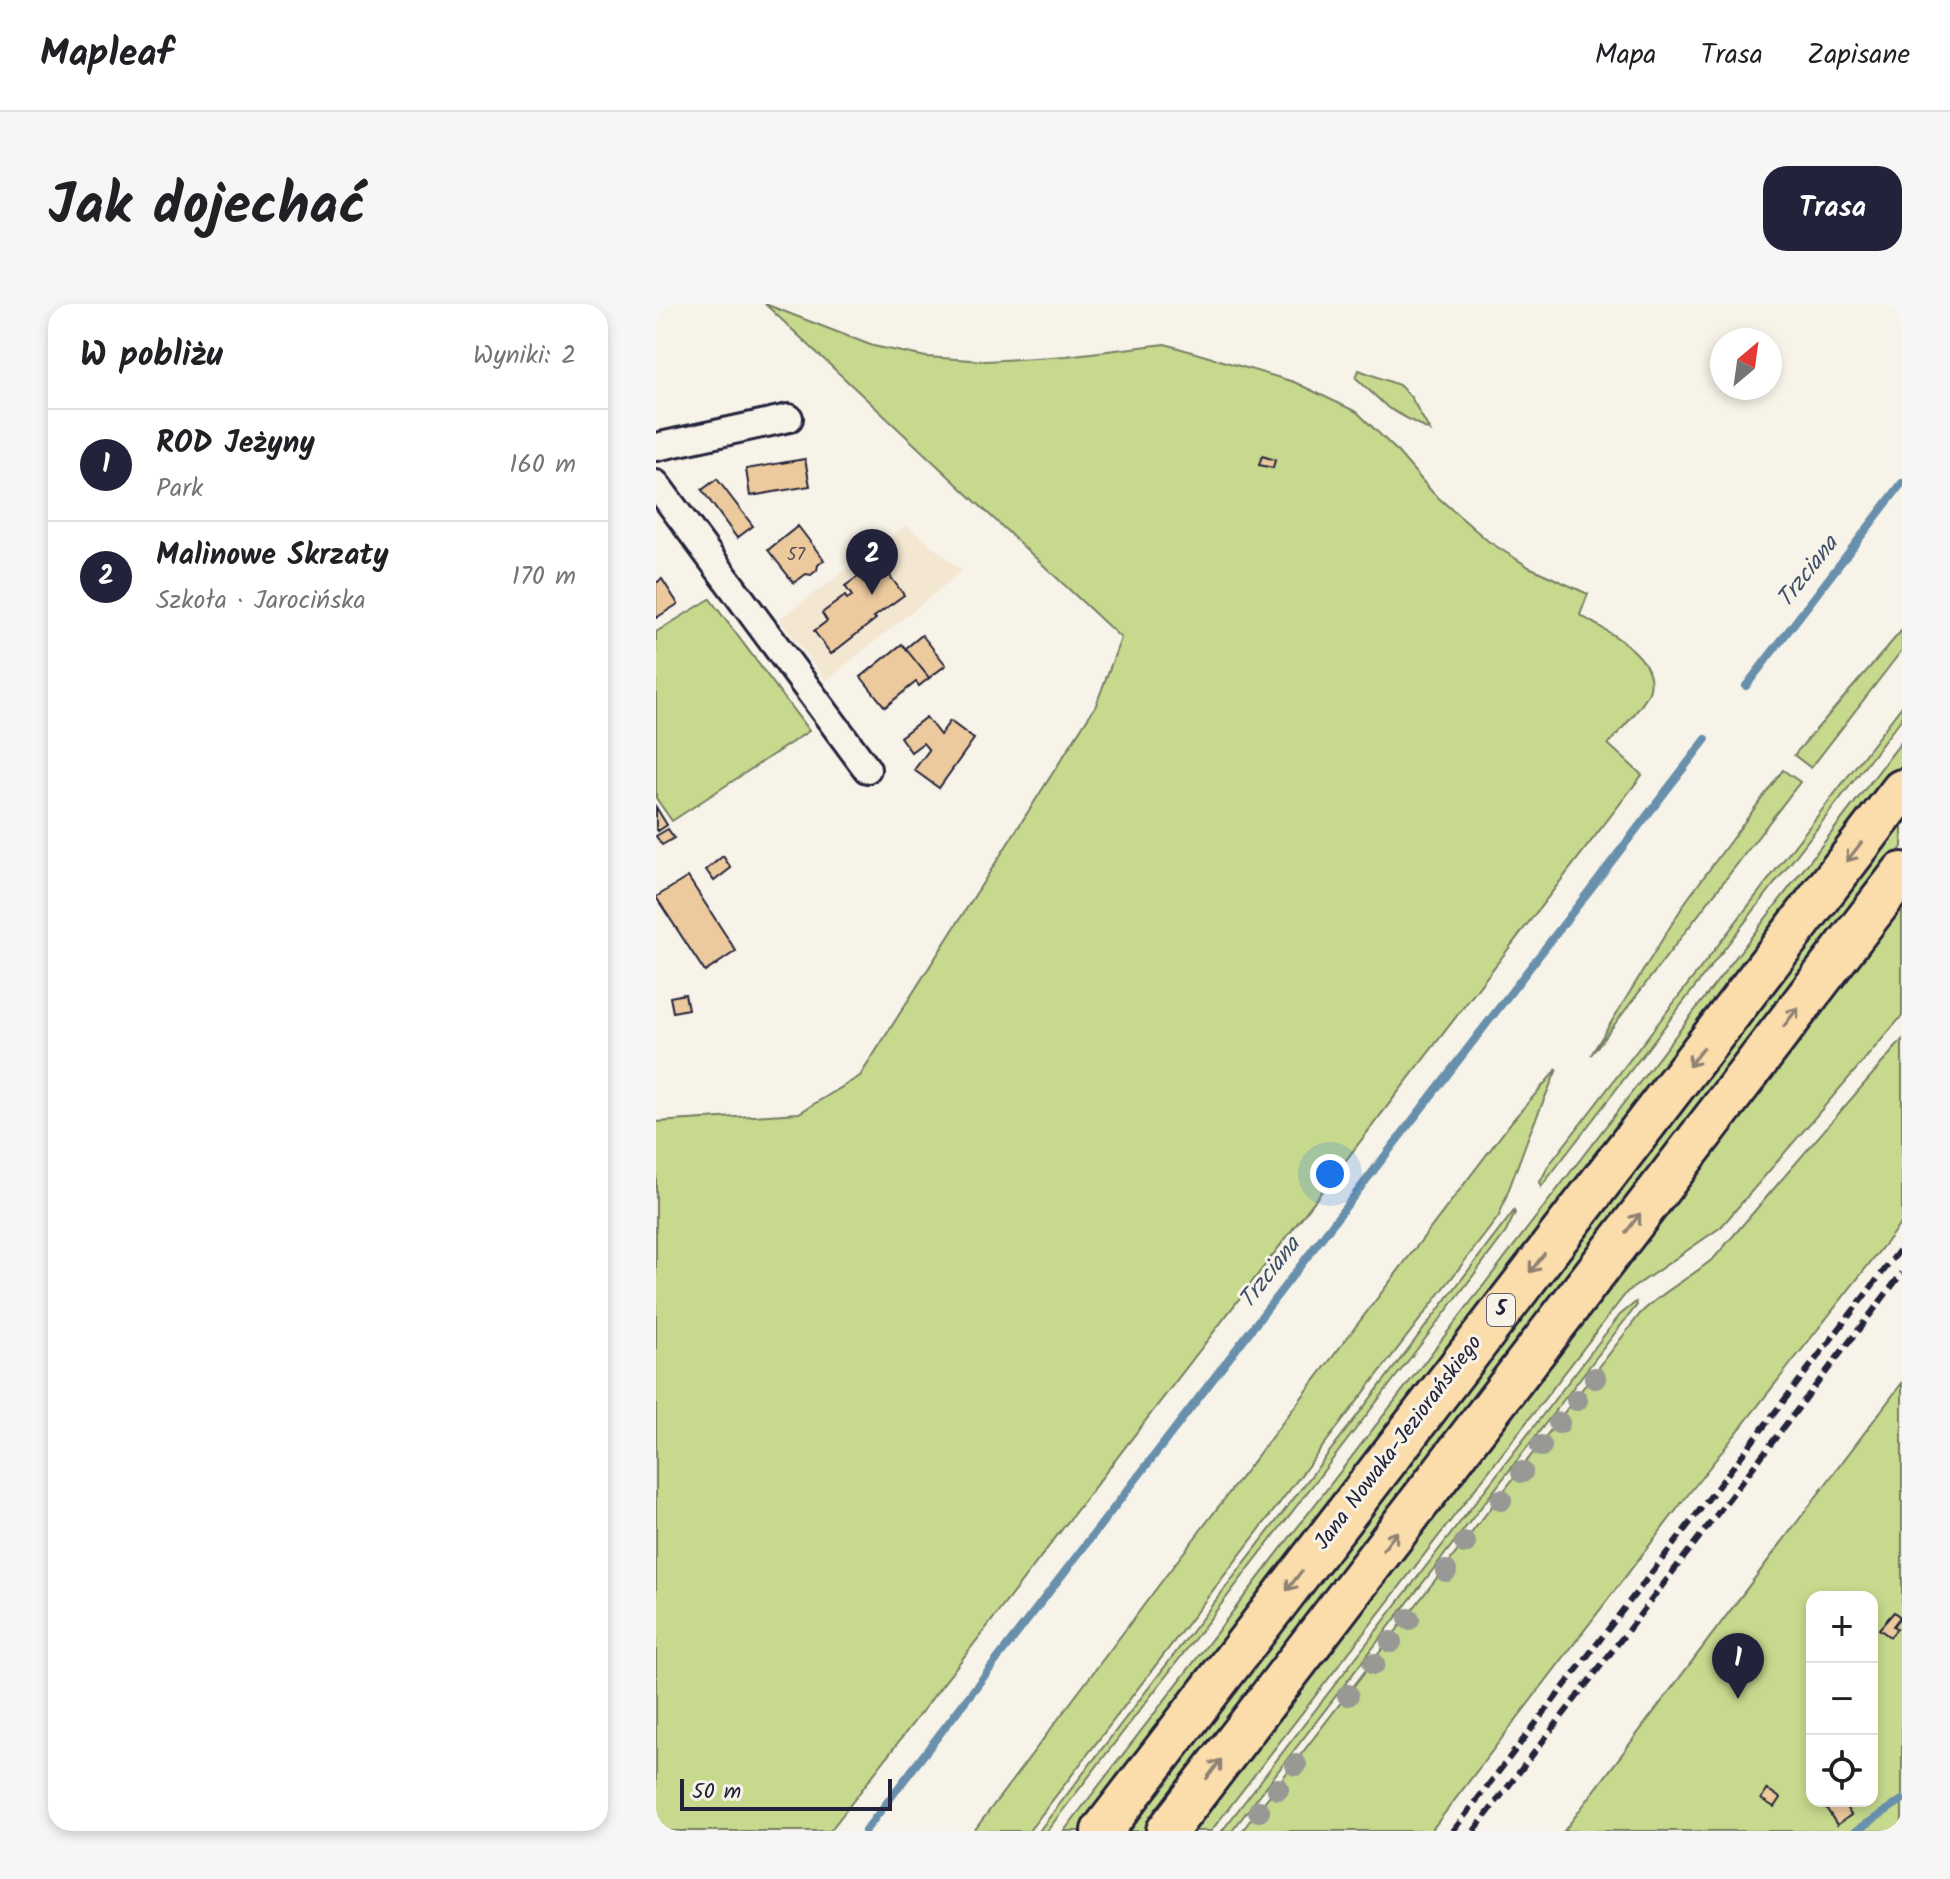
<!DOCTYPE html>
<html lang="pl">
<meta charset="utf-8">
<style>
:root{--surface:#fff;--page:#f6f6f6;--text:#202124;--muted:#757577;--line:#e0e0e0;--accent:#22223b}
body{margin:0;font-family:Kalam,sans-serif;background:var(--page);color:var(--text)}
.controls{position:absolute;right:24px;bottom:24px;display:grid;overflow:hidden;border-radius:16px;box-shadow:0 4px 12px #0003}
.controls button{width:72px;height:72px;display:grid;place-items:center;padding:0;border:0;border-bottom:2px solid var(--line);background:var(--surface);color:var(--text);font:40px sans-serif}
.compass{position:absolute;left:1054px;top:24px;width:72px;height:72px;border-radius:50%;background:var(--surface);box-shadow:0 4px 12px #0003;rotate:29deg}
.scale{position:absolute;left:24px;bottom:20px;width:212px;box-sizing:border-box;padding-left:8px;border:4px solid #22223b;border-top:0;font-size:22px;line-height:28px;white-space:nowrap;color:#22223b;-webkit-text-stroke:6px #f7f3e8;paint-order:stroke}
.you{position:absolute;left:674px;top:870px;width:28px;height:28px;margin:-20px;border:6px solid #fff;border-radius:50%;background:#1a73e8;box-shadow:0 0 0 12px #1a73e833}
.badge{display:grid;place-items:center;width:52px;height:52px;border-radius:50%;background:var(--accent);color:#fff;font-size:26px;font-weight:700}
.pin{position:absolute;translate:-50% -66px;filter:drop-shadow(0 2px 4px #0008)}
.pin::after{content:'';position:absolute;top:42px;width:28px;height:24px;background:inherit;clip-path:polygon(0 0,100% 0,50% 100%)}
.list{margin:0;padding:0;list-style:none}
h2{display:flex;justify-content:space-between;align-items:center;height:104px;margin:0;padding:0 32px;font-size:34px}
h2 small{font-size:26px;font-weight:400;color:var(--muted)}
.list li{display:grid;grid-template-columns:52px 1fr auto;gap:24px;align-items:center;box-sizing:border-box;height:112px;padding:0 32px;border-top:2px solid var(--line)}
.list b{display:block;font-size:30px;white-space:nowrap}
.list p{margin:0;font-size:26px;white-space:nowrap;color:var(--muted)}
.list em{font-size:26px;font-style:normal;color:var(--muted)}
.icon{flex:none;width:44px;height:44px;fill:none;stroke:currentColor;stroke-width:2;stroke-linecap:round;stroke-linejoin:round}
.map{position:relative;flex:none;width:1246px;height:1527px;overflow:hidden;border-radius:24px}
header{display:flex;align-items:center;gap:48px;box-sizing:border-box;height:112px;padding:0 40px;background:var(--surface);border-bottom:2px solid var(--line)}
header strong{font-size:38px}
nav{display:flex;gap:44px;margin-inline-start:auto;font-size:28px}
.intro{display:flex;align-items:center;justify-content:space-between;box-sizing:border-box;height:192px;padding:0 48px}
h1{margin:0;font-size:56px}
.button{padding:20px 36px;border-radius:24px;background:var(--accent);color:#fff;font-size:28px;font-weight:700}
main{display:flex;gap:48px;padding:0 48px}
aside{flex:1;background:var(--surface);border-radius:24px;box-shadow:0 4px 12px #0003}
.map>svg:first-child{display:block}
.built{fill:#f4e7d2}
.green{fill:#c6d98d;stroke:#747e64;stroke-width:2;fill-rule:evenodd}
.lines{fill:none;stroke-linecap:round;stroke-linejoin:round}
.stream{stroke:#6890ac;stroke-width:8}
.building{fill:#edca9e;stroke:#22223b;stroke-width:2}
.minor-casing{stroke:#22223b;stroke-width:32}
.primary-casing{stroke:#22223b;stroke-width:46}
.minor{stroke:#f7f3e8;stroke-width:26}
.primary{stroke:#fbddab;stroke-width:40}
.rail{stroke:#22223b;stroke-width:6;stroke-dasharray:12 6;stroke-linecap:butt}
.tree{fill:#989994}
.oneway{stroke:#8e8073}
.labels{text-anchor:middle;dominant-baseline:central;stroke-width:6;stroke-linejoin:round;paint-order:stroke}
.number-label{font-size:18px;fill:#554c54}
.shield{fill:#f7f3e8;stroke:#62616f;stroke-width:2}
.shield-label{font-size:20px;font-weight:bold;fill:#22223b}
.street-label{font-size:22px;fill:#22223b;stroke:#f7f3e8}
.water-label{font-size:24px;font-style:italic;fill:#3f506a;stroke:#f7f3e8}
</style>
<header>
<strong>Mapleaf</strong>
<nav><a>Mapa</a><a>Trasa</a><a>Zapisane</a></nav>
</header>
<div class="intro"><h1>Jak dojechać</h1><a class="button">Trasa</a></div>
<main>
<aside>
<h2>W pobliżu<small>Wyniki: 2</small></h2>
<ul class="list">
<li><span class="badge">1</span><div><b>ROD Jeżyny</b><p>Park</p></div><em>160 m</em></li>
<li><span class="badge">2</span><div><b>Malinowe Skrzaty</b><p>Szkoła · Jarocińska</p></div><em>170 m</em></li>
</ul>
</aside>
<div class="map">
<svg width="1246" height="1527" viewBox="0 0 1246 1527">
<rect width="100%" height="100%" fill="#f7f3e8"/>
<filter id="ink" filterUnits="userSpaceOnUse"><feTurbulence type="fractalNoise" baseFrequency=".0125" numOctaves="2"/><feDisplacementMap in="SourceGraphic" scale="16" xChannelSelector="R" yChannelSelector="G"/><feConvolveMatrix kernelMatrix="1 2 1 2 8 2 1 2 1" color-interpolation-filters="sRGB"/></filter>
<g filter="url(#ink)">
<path class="built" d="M 251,221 L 306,267 L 170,377 L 123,315 Z"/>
<g class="green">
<path d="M 109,0 L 217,42 L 270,53 L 330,57 L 410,52 L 509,40 L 638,78 L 701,108 L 739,145 L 777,189 L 832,237 L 873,263 L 932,290 L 924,311 C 948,326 1001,350 994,385 C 991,399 963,428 952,440 L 986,471 L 174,1527 L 0,1527 L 0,818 L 143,809 L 204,772 L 440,401 L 465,334 Z"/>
<path d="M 703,66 L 743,81 L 755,93 L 774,127 L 732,104 L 700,74 Z"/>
<path d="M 54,295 L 153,427 L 16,517 L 0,494 L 0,328 Z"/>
<path d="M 1246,326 L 1246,346 L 1155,464 L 1138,451 Z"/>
<path d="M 1246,402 L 1246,414 L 885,883 L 884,878 L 893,861 Z"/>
<path d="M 1246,437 L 1246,461 L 427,1527 L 408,1527 Z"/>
<path d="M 1127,466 L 1144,478 L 935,751 L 1030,597 Z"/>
<path d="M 1246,518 L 1246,543 L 489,1527 L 470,1527 Z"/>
<path d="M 1246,601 L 1246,712 L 1065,923 L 971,988 L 555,1527 L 532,1527 Z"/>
<path d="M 1246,736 L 1246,918 L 1031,1192 L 775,1527 L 586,1527 L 984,1010 C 1006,987 1035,974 1059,953 Z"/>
<path d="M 901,765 L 873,831 L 843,912 L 373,1527 L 318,1527 L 512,1269 L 857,816 Z"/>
<path d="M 858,907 L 859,909 L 850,928 L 792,1005 L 391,1527 L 383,1527 Z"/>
<path d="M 980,998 L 981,1001 L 959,1029 L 576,1527 L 566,1527 L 946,1034 L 964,1011 Z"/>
<path d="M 1246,1079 L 1246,1527 L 908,1527 ZM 1156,1293 L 1216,1293 L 1216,1497 L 1156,1497 Z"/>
</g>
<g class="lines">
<g class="stream">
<path d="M 1090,382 L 1246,179"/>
<path d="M 209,1527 L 1050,435"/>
<path d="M 1200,1527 L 1246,1496"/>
</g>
</g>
<g class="building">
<path d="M 606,152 L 619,156 L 617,164 L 603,161 Z"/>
<path d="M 149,155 L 154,182 L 94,192 L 90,165 Z"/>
<path d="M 61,175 L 97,222 L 81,234 L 46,186 Z"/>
<path d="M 142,222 L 168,256 L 162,261 L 161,266 L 155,271 L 150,270 L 138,279 L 112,246 Z"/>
<path d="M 228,264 L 248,291 L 218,313 L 220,315 L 175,350 L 158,327 L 171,317 L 166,309 L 189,292 L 191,295 L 196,292 L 189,282 L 203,272 L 208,279 Z"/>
<path d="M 6,275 L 22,300 L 0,314 L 0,279 Z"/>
<path d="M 266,331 L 290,361 L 273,374 L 249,345 Z"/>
<path d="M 246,340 L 273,374 L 263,382 L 260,378 L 229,403 L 205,373 Z"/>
<path d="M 270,413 L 284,431 L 294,417 L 318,435 L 283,484 L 258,466 L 273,446 L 267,439 L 255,448 L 244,433 Z"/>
<path d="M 0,503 L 11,521 L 2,527 L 0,524 Z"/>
<path d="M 12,525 L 18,534 L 6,541 L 0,532 Z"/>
<path d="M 67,552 L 75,564 L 58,577 L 50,566 Z"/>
<path d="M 32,573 L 80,647 L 49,668 L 0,593 Z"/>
<path d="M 29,690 L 32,705 L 17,708 L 14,693 Z"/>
<path d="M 1238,1308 L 1244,1313 L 1237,1322 L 1241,1325 L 1234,1333 L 1223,1325 Z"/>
<path d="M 1111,1485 L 1124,1494 L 1118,1503 L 1105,1495 Z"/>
<path d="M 1176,1497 L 1186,1497 L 1195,1511 L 1181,1521 L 1169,1502 Z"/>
</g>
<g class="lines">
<g class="minor-casing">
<g id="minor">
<path d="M 0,143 L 133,114"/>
<path d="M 0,180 L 211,465"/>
</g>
</g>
<g class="primary-casing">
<g id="primary">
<path d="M 446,1527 L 1246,486"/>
<path d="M 511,1527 L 1246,569"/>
</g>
</g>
<use href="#minor" class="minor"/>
<use href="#primary" class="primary"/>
<g class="rail">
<path d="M 797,1527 L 1246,943"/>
<path d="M 818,1527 L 1246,969"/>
</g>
</g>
<g class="tree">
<circle cx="939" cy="1074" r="11"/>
<circle cx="921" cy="1096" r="11"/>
<circle cx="903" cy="1119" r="11"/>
<circle cx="885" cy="1142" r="11"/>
<circle cx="866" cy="1168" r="11"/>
<circle cx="845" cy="1196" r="11"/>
<circle cx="809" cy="1239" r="11"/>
<circle cx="790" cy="1267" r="11"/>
<circle cx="753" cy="1315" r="11"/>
<circle cx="735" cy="1338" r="11"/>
<circle cx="718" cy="1360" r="11"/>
<circle cx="692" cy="1391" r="11"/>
<circle cx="640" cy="1461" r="11"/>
<circle cx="622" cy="1485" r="11"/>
<circle cx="603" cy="1507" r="11"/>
</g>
<defs><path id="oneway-shaft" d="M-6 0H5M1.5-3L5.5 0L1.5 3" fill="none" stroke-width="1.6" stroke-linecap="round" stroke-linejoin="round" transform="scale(2)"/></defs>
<g class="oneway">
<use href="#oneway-shaft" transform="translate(1198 548) rotate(128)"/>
<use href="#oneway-shaft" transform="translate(1135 713) rotate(-53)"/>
<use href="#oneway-shaft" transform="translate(1040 753) rotate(128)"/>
<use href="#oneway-shaft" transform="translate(977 919) rotate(-53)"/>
<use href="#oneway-shaft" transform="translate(881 959) rotate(128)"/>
<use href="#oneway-shaft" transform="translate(734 1237) rotate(-53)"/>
<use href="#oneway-shaft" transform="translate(638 1277) rotate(127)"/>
<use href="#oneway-shaft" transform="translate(558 1465) rotate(-53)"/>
</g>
</g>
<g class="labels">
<g class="number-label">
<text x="140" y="251">57</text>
</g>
<rect class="shield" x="831" y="990" width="28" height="32" rx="6"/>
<g class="shield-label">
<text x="845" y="1006">5</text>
</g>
<g class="street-label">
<text transform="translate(743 1139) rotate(-53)">Jana Nowaka-Jeziorańskiego</text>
</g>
<g class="water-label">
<text transform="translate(1152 268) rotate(-52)">Trzciana</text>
<text transform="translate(614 969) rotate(-52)">Trzciana</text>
</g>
</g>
</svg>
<div class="controls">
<button>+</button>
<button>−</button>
<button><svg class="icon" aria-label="locate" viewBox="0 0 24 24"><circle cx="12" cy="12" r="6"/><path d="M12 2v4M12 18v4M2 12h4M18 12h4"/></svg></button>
</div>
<svg class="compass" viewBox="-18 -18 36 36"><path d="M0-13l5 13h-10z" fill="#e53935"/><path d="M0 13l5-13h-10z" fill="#757577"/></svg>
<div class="scale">50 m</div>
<div class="you"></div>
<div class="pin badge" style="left:1082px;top:1395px">1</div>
<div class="pin badge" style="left:216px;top:291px">2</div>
</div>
</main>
